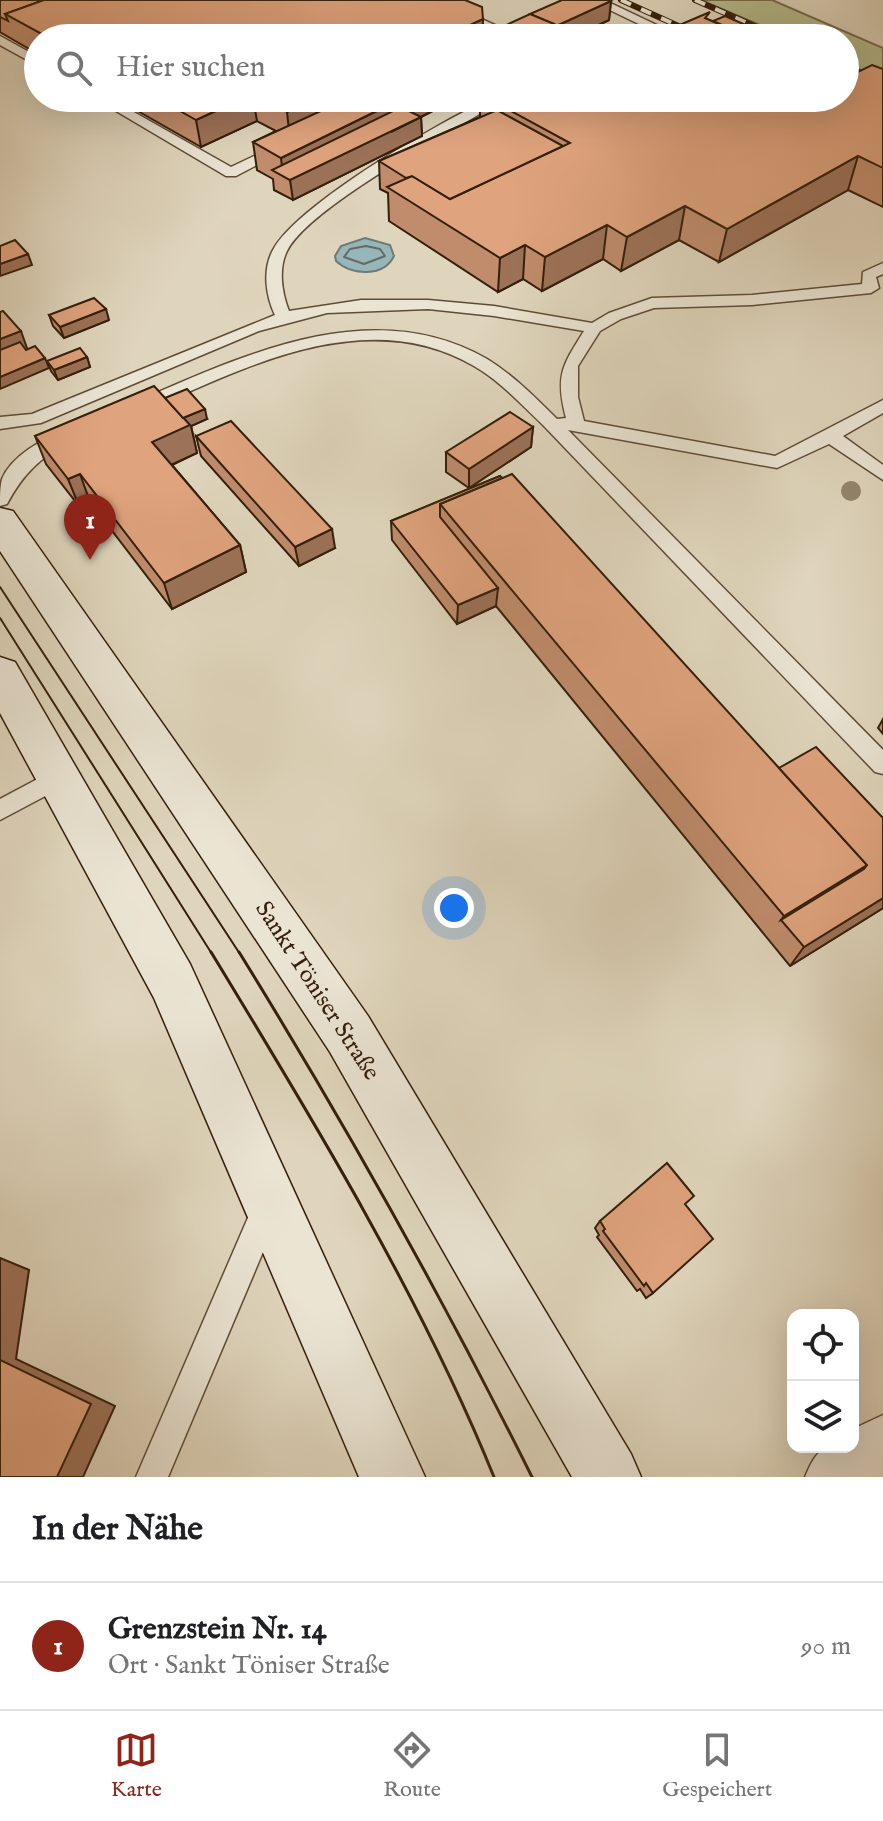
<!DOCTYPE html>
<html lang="de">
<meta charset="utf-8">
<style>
:root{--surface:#fff;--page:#f2f2f2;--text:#202124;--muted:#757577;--line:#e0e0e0;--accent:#8f2418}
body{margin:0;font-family:"IM FELL English",serif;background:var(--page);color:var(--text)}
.controls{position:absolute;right:24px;bottom:24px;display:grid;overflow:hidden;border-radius:16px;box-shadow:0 8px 32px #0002}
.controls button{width:72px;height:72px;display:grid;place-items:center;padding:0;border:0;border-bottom:2px solid var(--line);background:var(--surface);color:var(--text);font:40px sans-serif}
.you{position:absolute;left:454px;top:908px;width:28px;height:28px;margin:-20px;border:6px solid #fff;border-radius:50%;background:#1a73e8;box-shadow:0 0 0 12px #1a73e833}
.badge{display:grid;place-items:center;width:52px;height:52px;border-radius:50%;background:var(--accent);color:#fff;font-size:26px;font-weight:700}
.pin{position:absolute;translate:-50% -66px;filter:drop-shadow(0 2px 4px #0008)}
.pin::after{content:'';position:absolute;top:42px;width:28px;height:24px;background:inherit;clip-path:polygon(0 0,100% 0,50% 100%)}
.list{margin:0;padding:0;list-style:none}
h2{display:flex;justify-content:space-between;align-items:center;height:104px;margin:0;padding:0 32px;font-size:34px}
h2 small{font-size:26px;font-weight:400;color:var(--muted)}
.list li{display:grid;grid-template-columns:52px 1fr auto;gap:24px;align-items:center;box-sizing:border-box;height:128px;padding:0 32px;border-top:2px solid var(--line)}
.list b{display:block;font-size:30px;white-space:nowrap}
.list p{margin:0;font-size:26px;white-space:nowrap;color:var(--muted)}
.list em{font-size:26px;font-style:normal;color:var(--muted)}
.icon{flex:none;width:44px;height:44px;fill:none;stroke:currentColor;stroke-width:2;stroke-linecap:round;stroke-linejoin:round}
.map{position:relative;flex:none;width:883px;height:1477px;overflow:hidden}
.search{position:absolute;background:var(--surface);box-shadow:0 8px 32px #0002;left:24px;right:24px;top:24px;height:88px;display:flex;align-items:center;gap:20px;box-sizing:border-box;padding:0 28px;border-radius:44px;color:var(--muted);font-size:30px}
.sheet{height:232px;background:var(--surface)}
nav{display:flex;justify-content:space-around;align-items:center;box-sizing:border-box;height:112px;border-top:2px solid var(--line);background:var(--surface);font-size:22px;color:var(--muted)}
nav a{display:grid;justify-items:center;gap:4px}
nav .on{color:var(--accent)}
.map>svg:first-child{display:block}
.green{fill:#b7bc8d;stroke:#766e4c;stroke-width:2}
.water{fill:#96b6ba;stroke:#6f7a74;stroke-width:2}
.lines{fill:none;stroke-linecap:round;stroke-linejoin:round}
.shore{stroke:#656a62;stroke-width:2}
.lane-casing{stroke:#5f4c36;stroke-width:3}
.street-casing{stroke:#5f4c36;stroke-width:3}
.secondary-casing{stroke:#341f0a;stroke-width:3}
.lane{fill:#eae4d3;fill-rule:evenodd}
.street{fill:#eae4d3;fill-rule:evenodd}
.secondary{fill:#eae4d3;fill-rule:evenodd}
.tram-far1{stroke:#341f0a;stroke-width:2}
.tram{stroke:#341f0a;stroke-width:3}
.rail-casing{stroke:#341f0a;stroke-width:6}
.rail{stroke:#eae4d3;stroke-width:4;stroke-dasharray:11;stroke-linecap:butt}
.tree{fill:#93866c}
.wall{fill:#c08c6c;stroke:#341f0a;stroke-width:2}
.shaded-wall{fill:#9c7258;stroke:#341f0a;stroke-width:2}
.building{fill:#dfa37d;stroke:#341f0a;stroke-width:2}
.labels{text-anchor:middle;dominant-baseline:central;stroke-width:8;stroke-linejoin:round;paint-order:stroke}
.street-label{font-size:24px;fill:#341f0a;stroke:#eae4d3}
</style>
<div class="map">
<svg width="883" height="1477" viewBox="0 0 883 1477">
<rect width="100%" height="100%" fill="#dfd5bc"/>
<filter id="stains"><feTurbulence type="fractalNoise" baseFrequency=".0025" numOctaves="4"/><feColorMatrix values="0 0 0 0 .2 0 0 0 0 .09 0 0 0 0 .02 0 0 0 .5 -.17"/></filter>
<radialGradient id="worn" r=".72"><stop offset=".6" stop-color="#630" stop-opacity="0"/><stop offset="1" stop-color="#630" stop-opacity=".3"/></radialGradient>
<path class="green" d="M 701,0 L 772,0 L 883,48 L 883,80 L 845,63 L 845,38 L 790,38 Z"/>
<path class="water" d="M 365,238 L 390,245 L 394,256 C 384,277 352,276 336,261 L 335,256 L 341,246 Z"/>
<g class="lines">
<path class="shore" d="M 366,246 L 380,249 L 385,256 L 364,264 L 344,257 L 350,249 Z"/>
<g class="lane-casing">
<g id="lane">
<path d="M 424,0 L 440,0 L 519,36 L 502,38 Z"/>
<path d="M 589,0 L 604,0 L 663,28 L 645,38 L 629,38 L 647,28 Z"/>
<path d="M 0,36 L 38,57 L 38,66 L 0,45 Z"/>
<path d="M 94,98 L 109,98 L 231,167 L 275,146 L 287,149 L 236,176 L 226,176 Z"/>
<path d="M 493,98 L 510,98 C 503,104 492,107 483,112 C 439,138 308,209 287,251 C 278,269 282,293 289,311 L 361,300 L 428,300 L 494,306 L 592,323 L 609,313 L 652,298 L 752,295 L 862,284 L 863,272 L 883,263 L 883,274 L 876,277 L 879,288 L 871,293 L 752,305 L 654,308 L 621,319 L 600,331 L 578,366 L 578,397 L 584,421 L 775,456 L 883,400 L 883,413 L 843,436 L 883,465 L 883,480 L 829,444 L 777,468 L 568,430 L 883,750 L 883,774 L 875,772 L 543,425 C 521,404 500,381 474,366 C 366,303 244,368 143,412 L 137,414 L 128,408 L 131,404 C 240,357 371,292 487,359 C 513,375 535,397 557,419 L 566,418 C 555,376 562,366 584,331 L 494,316 L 428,309 L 327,313 L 259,331 L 41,423 L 0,429 L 0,417 L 32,414 L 275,315 C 266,296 262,270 273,250 C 297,205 443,119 493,98 Z"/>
<path d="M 65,432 L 74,438 L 71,442 C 40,457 23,474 7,504 L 0,506 C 0,497 0,486 2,479 C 11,457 42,438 65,432 Z"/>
<path d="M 60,767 L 68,770 L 71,777 L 68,784 L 0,820 L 0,799 Z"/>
<path d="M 270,1198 L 280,1202 L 284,1212 L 271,1233 L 168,1477 L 136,1477 L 250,1213 L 260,1202 Z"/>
</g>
</g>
<g class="street-casing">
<path id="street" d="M 883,1415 L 883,1477 L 805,1477 C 818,1447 821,1447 853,1447 L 853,1429 Z"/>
</g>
<g class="secondary-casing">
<g id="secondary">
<path d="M 0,508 L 13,511 L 368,1016 L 631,1454 L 641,1477 L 572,1477 L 330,1052 L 0,551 Z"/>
<path d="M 0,657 L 15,662 L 190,964 L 425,1477 L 359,1477 L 154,998 L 0,713 Z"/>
</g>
</g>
<use href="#lane" class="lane"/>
<use href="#street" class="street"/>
<use href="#secondary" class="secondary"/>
<g class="tram-far1">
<path d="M 0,587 L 240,954"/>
<path d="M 0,618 L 212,954"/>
</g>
<g class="tram">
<path d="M 211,952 C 312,1118 421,1297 494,1477"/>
<path d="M 239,952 C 344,1122 443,1298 532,1477"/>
</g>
<g class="rail-casing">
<g id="rail">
<path d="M 621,0 L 705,38"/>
<path d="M 695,0 L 782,38"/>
<path d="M 845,66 L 883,83"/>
</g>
</g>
<use href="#rail" class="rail"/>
</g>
<circle class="tree" cx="851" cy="491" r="10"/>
<g class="wall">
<path d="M 0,0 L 483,19 L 482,36 L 611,1 L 609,20 L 571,38 L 38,38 L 38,54 L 0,32 Z"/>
<path d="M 883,69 L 883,207 L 848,190 L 719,262 L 679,240 L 621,271 L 603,259 L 542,291 L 523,279 L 498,292 L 389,221 L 388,193 L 380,189 L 379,161 L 480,117 L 480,98 L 845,98 L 854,74 Z"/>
<path d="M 115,98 L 458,98 L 421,117 L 422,136 L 293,200 L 274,190 L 273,179 L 257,170 L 253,142 L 276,131 L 257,121 L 201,147 Z"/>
<path d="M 49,315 L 109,320 L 64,338 L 53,326 Z"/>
<path d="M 87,357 L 90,367 L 58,380 L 51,371 L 47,361 Z"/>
<path d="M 165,398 L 207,419 L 191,426 L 197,453 L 172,465 L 240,545 L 246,572 L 172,609 L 90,502 L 79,506 L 46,464 L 35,436 Z"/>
<path d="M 533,427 L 531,447 L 469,488 L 446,472 L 446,452 Z"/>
<path d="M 196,436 L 335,548 L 299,566 L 201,456 Z"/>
<path d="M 500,476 L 779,768 L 883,818 L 883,908 L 790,966 L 496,606 L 457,624 L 392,540 L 391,521 Z"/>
<path d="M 883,719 L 883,734 L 878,728 Z"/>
<path d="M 685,1204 L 653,1293 L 646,1298 L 640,1289 L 637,1291 L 597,1237 L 599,1235 L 595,1228 L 600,1221 Z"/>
</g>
<g class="shaded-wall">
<path d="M 611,1 L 609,20 L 571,38 L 554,38 L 554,27 Z"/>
<path d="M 483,19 L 482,38 L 442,38 Z"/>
<path d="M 554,24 L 553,38 L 526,38 Z"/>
<path d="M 244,98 L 253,98 L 257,121 L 201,147 L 196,120 Z"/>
<path d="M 316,98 L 373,98 L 290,139 L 287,112 Z"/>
<path d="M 403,98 L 458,98 L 391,132 L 421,117 L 422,136 L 293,200 L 290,180 L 283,176 L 281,158 Z"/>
<path d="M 858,156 L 848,190 L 719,262 L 727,229 Z"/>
<path d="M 685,206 L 679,240 L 621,271 L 627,237 Z"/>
<path d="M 607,225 L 603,259 L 542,291 L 545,257 Z"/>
<path d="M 525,245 L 523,279 L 498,292 L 500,258 Z"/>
<path d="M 28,254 L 32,265 L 0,276 L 0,264 Z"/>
<path d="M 106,309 L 109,320 L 64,338 L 60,327 Z"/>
<path d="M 21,331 L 28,351 L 0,362 L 0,339 Z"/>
<path d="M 87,357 L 90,367 L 58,380 L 54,370 Z"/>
<path d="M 45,358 L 49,368 L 0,389 L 0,377 Z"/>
<path d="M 205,409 L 207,419 L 191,426 L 197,453 L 160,470 L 152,442 L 175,421 Z"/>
<path d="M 533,427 L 531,447 L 469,488 L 469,469 Z"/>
<path d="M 80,474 L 90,502 L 79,506 L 68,479 Z"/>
<path d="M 332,529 L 335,548 L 299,566 L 295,547 Z"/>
<path d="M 240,545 L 246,572 L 172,609 L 164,583 Z"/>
<path d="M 498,588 L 496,606 L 457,624 L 458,605 Z"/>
<path d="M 867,865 L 848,890 L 781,920 L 784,916 Z"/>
<path d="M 883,898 L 883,908 L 790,966 L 804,947 Z"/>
<path d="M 0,1258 L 29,1270 L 16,1359 L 115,1406 L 83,1477 L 57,1477 L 0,1360 Z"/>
</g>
<g class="building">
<path d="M 0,0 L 44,0 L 5,14 L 8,21 L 0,17 Z"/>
<path d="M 44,0 L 465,0 L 482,7 L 483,19 L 442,38 L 49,38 L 5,14 Z"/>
<path d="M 562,0 L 608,0 L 611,1 L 554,27 L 554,24 L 530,14 Z"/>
<path d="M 710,12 L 705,18 L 752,38 L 690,38 L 670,29 Z"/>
<path d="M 530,14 L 554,24 L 526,38 L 478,38 Z"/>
<path d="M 725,16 L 775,38 L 752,38 L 713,21 Z"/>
<path d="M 669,29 L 690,38 L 648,38 Z"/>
<path d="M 872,65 L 883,69 L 883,168 L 858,156 L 727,229 L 685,206 L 627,237 L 607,225 L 545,257 L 525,245 L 500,258 L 387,187 L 412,176 L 450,199 L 570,143 L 487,98 L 845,98 L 845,71 L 854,74 Z"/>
<path d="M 157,98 L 244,98 L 196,120 Z"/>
<path d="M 261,98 L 316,98 L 287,112 Z"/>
<path d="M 349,98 L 403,98 L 281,158 L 253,142 Z"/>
<path d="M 401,107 L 421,117 L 290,180 L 272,170 Z"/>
<path d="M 497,110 L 563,146 L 450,199 L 412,176 L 406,178 L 379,161 Z"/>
<path d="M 15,240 L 28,254 L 0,264 L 0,246 Z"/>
<path d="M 94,298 L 106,309 L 60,327 L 49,315 Z"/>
<path d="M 3,311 L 21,331 L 0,339 L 0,312 Z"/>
<path d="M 20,342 L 26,350 L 35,346 L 45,358 L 0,377 L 0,350 Z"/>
<path d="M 80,348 L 87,357 L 54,370 L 47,361 Z"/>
<path d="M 154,386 L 190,425 L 152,442 L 240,545 L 164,583 L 80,474 L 68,479 L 35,436 Z"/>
<path d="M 187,389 L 205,409 L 183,418 L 165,398 Z"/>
<path d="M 510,412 L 533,427 L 469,469 L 446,452 Z"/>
<path d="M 231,421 L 332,529 L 295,547 L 196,436 Z"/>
<path d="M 512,474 L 867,865 L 784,916 L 440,504 Z"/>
<path d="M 500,476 L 502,478 L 440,504 L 440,517 L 498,588 L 458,605 L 391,521 Z"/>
<path d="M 816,747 L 883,818 L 883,898 L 804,947 L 781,920 L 864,869 L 867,865 L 779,768 Z"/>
<path d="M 667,1163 L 694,1196 L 685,1204 L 713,1239 L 653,1293 L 646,1283 L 644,1286 L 603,1231 L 605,1229 L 600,1221 Z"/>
<path d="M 0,1360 L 91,1404 L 57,1477 L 0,1477 Z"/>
</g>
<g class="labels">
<g class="street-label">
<text transform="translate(317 991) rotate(57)">Sankt Töniser Straße</text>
</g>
</g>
<rect width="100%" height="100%" filter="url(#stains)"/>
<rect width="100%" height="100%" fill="url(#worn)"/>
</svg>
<div class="controls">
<button><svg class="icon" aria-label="locate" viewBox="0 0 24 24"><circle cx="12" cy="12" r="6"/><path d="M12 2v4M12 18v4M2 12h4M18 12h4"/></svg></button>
<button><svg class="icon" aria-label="layers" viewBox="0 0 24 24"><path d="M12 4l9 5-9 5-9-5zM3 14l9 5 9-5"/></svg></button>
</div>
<div class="you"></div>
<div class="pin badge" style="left:90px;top:560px">1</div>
<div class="search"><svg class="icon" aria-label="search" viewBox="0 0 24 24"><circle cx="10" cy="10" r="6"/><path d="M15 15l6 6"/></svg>Hier suchen</div>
</div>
<section class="sheet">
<h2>In der Nähe<small></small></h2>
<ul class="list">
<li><span class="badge">1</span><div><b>Grenzstein Nr. 14</b><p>Ort · Sankt Töniser Straße</p></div><em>90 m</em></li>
</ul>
</section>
<nav>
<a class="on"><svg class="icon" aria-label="map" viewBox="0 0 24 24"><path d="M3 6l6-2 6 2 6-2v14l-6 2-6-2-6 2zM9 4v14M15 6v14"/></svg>Karte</a>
<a><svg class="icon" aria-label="directions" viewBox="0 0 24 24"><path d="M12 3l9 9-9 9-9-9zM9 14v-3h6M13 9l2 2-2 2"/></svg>Route</a>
<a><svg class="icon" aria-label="saved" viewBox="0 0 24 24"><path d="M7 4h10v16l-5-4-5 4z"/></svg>Gespeichert</a>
</nav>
